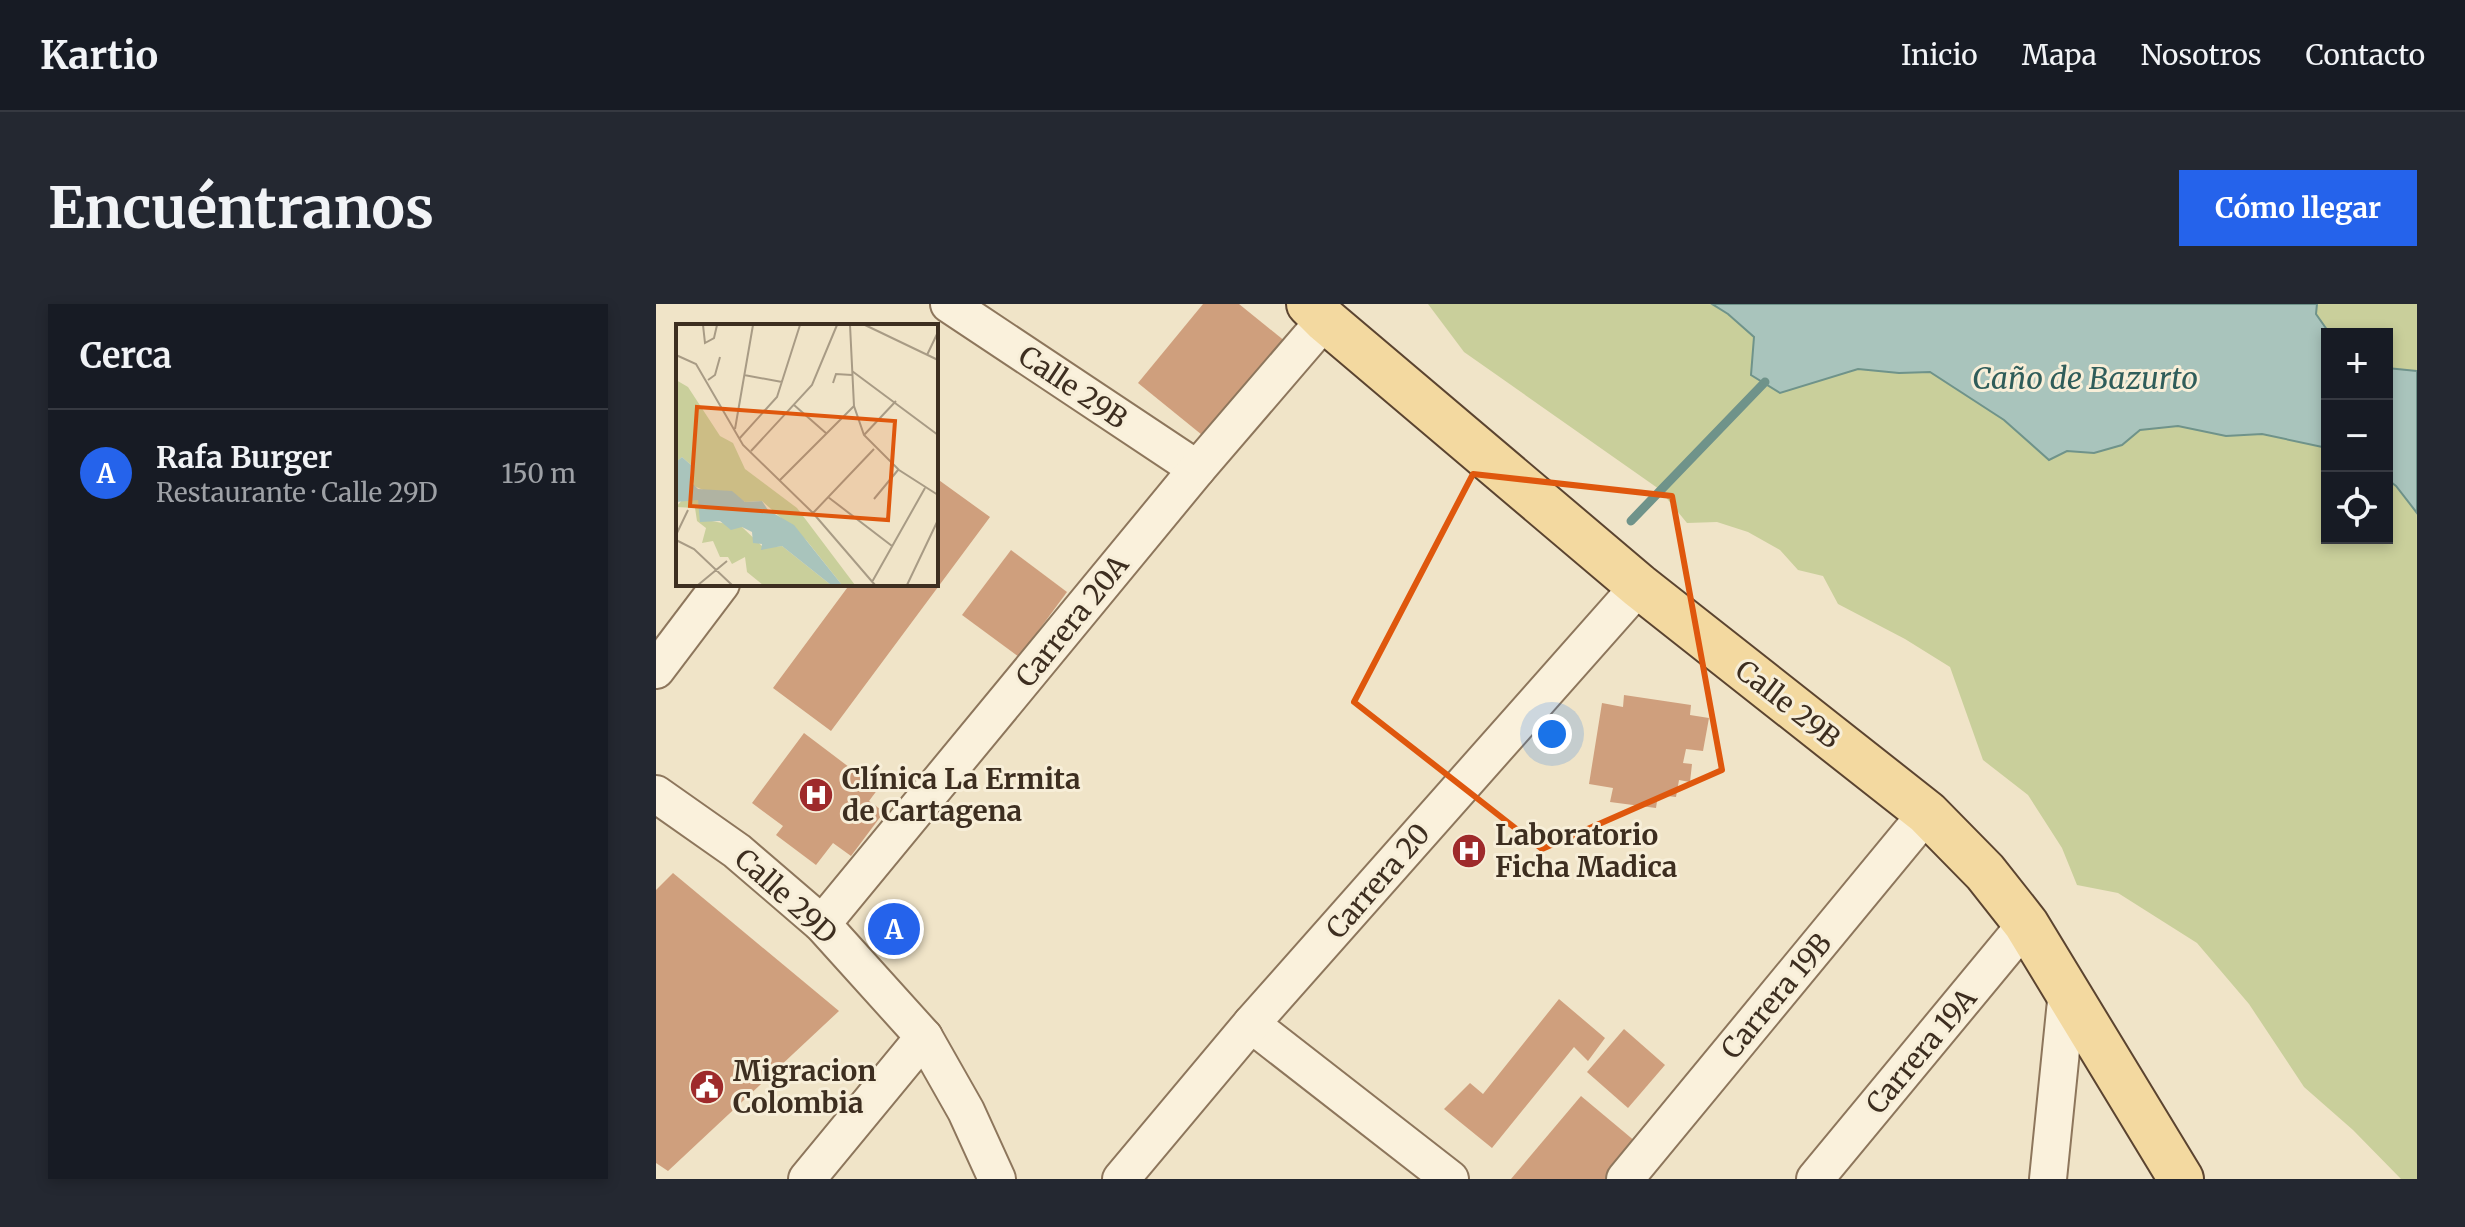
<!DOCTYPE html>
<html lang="es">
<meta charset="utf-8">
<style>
:root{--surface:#171b24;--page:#242831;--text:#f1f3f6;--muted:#9ea1a6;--line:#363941;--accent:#2563eb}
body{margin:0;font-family:Merriweather,serif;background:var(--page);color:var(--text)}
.controls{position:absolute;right:24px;top:24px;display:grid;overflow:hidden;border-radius:0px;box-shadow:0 4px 12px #0003}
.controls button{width:72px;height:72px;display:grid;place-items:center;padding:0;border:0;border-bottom:2px solid var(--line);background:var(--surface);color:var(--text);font:40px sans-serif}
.you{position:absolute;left:896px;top:430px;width:28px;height:28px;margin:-20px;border:6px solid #fff;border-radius:50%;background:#1a73e8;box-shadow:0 0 0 12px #1a73e833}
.badge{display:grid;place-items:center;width:52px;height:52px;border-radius:50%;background:var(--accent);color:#fff;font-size:26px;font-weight:700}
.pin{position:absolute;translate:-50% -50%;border:4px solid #fff;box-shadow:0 2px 8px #0006}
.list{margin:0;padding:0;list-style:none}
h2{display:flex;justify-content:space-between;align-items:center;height:104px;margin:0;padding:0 32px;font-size:34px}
h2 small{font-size:26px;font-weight:400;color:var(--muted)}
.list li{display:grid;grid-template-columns:52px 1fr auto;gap:24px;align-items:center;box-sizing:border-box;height:128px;padding:0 32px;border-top:2px solid var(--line)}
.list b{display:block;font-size:30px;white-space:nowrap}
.list p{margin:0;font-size:26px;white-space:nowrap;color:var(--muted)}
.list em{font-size:26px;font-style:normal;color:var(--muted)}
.icon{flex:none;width:44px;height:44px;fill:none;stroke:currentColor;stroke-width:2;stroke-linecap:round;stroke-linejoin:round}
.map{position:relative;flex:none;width:1761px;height:875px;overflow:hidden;border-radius:0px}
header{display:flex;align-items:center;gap:48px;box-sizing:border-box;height:112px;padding:0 40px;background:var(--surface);border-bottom:2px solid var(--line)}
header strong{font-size:38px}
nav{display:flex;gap:44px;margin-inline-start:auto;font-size:28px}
.intro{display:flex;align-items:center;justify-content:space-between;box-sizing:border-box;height:192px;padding:0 48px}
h1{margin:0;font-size:56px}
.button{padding:20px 36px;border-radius:0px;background:var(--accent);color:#fff;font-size:28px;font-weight:700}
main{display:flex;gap:48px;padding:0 48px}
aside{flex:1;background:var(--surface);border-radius:0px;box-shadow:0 4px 12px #0003}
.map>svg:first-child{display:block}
.green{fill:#c9cf9b}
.water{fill:#a9c4bc;stroke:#6f938a;stroke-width:2}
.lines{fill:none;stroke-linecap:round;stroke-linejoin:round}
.stream{stroke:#6f938a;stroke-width:9}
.building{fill:#cf9f7d}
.minor-casing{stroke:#8d765c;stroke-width:40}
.major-casing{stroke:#5b4430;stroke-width:48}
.minor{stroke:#faf1dc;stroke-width:36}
.major{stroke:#f3d9a0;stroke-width:44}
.marked{fill:none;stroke:#df570d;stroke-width:6;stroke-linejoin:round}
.labels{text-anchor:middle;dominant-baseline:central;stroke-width:6;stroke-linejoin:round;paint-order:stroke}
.street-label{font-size:28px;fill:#3d2e20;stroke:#f7eed8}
.poi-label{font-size:28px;font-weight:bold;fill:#3d2e20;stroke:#f7eed8;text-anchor:start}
.water-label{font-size:30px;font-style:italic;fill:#2f5d5a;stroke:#f7eed8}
.inset-road{fill:none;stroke:#a89b85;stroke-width:2}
.view{fill:#df570d;fill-opacity:0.15;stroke:#df570d;stroke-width:4}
.inset-edge{fill:none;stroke:#3d2e20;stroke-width:4}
</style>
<header>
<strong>Kartio</strong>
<nav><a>Inicio</a><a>Mapa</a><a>Nosotros</a><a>Contacto</a></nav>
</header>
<div class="intro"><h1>Encuéntranos</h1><a class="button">Cómo llegar</a></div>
<main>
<aside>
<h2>Cerca<small></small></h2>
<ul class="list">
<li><span class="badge">A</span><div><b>Rafa Burger</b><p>Restaurante · Calle 29D</p></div><em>150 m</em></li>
</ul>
</aside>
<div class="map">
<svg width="1761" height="875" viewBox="0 0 1761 875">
<rect width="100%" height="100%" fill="#f0e4c8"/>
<g class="green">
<path d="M 772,0 L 1056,0 L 1072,10 L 1098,33 L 1095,71 L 1124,89 L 1202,65 L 1243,69 L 1274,68 L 1348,116 L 1393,155 L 1411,147 L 1438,149 L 1466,141 L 1484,126 L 1522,122 L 1570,132 L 1606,130 L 1671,144 L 1671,234 L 1731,234 L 1731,175 L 1740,182 L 1761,209 L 1761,875 L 1745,875 L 1697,826 L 1648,783 L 1593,700 L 1541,639 L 1462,589 L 1421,581 L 1406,544 L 1372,491 L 1327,456 L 1294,363 L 1249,335 L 1182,300 L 1167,272 L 1142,266 L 1124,246 L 1092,228 L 1061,218 L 1031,219 L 1003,185 L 808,48 Z"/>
<path d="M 1661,0 L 1761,0 L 1761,67 L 1731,64 L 1731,30 L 1674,30 L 1660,10 Z"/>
</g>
<g class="water">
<path d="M 1056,0 L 1661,0 L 1660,10 L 1674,30 L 1671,30 L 1671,144 L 1606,130 L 1570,132 L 1522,122 L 1484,126 L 1466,141 L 1438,149 L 1411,147 L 1393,156 L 1348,116 L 1274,68 L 1243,69 L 1202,65 L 1124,89 L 1095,71 L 1098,33 L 1072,10 Z"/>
<path d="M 1731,64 L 1761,67 L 1761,209 L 1740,182 L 1731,175 Z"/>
</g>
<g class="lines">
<path class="stream" d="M 975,217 L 1109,78"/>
</g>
<g class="building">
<path d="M 547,0 L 583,0 L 630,38 L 551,135 L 482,79 Z"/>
<path d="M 280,174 L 334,213 L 175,427 L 117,384 L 194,280 L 280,280 Z"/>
<path d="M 355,246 L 411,288 L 363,353 L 306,311 Z"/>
<path d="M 968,391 L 1035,401 L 1034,411 L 1053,414 L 1047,447 L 1030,445 L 1027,459 L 1036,460 L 1034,478 L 1023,476 L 1020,493 L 1002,491 L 1000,504 L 954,498 L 957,484 L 933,480 L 946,399 L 967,403 Z"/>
<path d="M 148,429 L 222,485 L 213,497 L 228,508 L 195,552 L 177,539 L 160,561 L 120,531 L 127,522 L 96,499 Z"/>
<path d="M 17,569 L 183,707 L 12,867 L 0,859 L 0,586 Z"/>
<path d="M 903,695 L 949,734 L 932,757 L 918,743 L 836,844 L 788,805 L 814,779 L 827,790 Z"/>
<path d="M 968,725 L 1009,761 L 972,804 L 931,768 Z"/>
<path d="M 925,792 L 980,838 L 949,875 L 855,875 Z"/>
</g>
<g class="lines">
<g class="minor-casing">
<g id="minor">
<path d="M 293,0 L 541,165"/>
<path d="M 0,366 L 65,280"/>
<path d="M 0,490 L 81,547 L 166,620 L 268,733 L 310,807 L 341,875"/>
<path d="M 166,620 L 541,165 L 669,16"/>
<path d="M 595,720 L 794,875"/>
<path d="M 151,875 L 268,733"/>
<path d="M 465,875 L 595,720 L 983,282"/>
<path d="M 969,875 L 1271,509"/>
<path d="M 1159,875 L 1370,620"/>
<path d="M 1392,875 L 1411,687"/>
</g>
</g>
<g class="major-casing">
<path id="major" d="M 653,0 L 669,16 L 983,282 L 1271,509 L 1329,568 L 1370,620 L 1525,875"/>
</g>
<use href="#minor" class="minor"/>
<use href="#major" class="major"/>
</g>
<path class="marked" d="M 817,170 L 1016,192 L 1066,466 L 886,545 L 698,398 Z"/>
<defs>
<g id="hospital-disc" transform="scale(1.8)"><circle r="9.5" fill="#9e2a2b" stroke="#f7eed8"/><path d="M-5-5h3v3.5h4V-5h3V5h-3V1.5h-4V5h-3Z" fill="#fff"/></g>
<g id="civic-disc" transform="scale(1.8)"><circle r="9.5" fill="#9e2a2b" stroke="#f7eed8"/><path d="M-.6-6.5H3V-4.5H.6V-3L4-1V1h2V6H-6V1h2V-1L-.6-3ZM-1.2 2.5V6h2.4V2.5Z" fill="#fff"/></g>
</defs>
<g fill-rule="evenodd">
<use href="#hospital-disc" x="160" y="491"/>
<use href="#hospital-disc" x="813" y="547"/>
<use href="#civic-disc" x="51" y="783"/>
</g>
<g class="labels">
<g class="street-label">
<text transform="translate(417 83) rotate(34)">Calle 29B</text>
<text transform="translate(416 317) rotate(-51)">Carrera 20A</text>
<text transform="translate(1132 400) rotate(38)">Calle 29B</text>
<text transform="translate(722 577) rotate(-49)">Carrera 20</text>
<text transform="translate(130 592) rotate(42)">Calle 29D</text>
<text transform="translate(1120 692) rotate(-50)">Carrera 19B</text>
<text transform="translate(1265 747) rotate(-50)">Carrera 19A</text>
</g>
<g class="poi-label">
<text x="186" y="475">Clínica La Ermita<tspan x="186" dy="32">de Cartagena</tspan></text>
<text x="839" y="531">Laboratorio<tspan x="839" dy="32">Ficha Madica</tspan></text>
<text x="77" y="767">Migracion<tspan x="77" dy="32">Colombia</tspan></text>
</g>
<g class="water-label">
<text x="1429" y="74">Caño de Bazurto</text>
</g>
</g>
<g transform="translate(20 20)">
<rect width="262" height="262" fill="#f0e4c8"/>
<path d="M 0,56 L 12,63 L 44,112 L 57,119 L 69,145 L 121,184 L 179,261 L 166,261 L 131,217 L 86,177 L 69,178 L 54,168 L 32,168 L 18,162 L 15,141 L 6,133 L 0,138 ZM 9,173 L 22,176 L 31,196 L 66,203 L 88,224 L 106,222 L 155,261 L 87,261 L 71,248 L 69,233 L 56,240 L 52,233 L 44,233 L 37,217 L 26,219 L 30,204 L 21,197 L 19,184 L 0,183 Z" fill="#c9cf9b"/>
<path d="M 6,133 L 15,141 L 14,157 L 22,165 L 56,167 L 69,178 L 86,177 L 92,186 L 118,201 L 166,261 L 155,261 L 106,222 L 85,226 L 86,220 L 77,219 L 76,208 L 66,203 L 55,206 L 44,197 L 24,198 L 22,176 L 0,178 L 0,138 Z" fill="#a9c4bc"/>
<path class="inset-road" d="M 27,1 L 29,19 L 38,14 L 41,1M 174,1 L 178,82 L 188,111 L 223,146 L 262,171M 189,1 L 262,36M 0,31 L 20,40 L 67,121 L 137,189 L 199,261M 251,31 L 262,8M 176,47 L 262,111M 68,51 L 106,58M 32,56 L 39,51 L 44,33M 157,59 L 160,50 L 176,51M 118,81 L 151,110M 59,105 L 77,1M 188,111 L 220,77M 63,115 L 101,73 L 124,1M 75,127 L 136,61 L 161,1M 104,156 L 178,82M 152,173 L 216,222M 198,175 L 222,146M 137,189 L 198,125M 0,211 L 12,186M 0,216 L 18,225 L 56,261M 196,258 L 249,164M 22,261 L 51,237M 231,261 L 262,196"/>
<path class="view" d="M 21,83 L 219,97 L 212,196 L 14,182 Z"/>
<rect width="262" height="262" class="inset-edge"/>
</g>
</svg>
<div class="controls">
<button>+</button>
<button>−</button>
<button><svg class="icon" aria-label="locate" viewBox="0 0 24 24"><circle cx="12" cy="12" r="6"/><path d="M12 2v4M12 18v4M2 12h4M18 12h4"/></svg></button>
</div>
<div class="you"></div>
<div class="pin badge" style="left:238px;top:625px">A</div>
</div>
</main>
